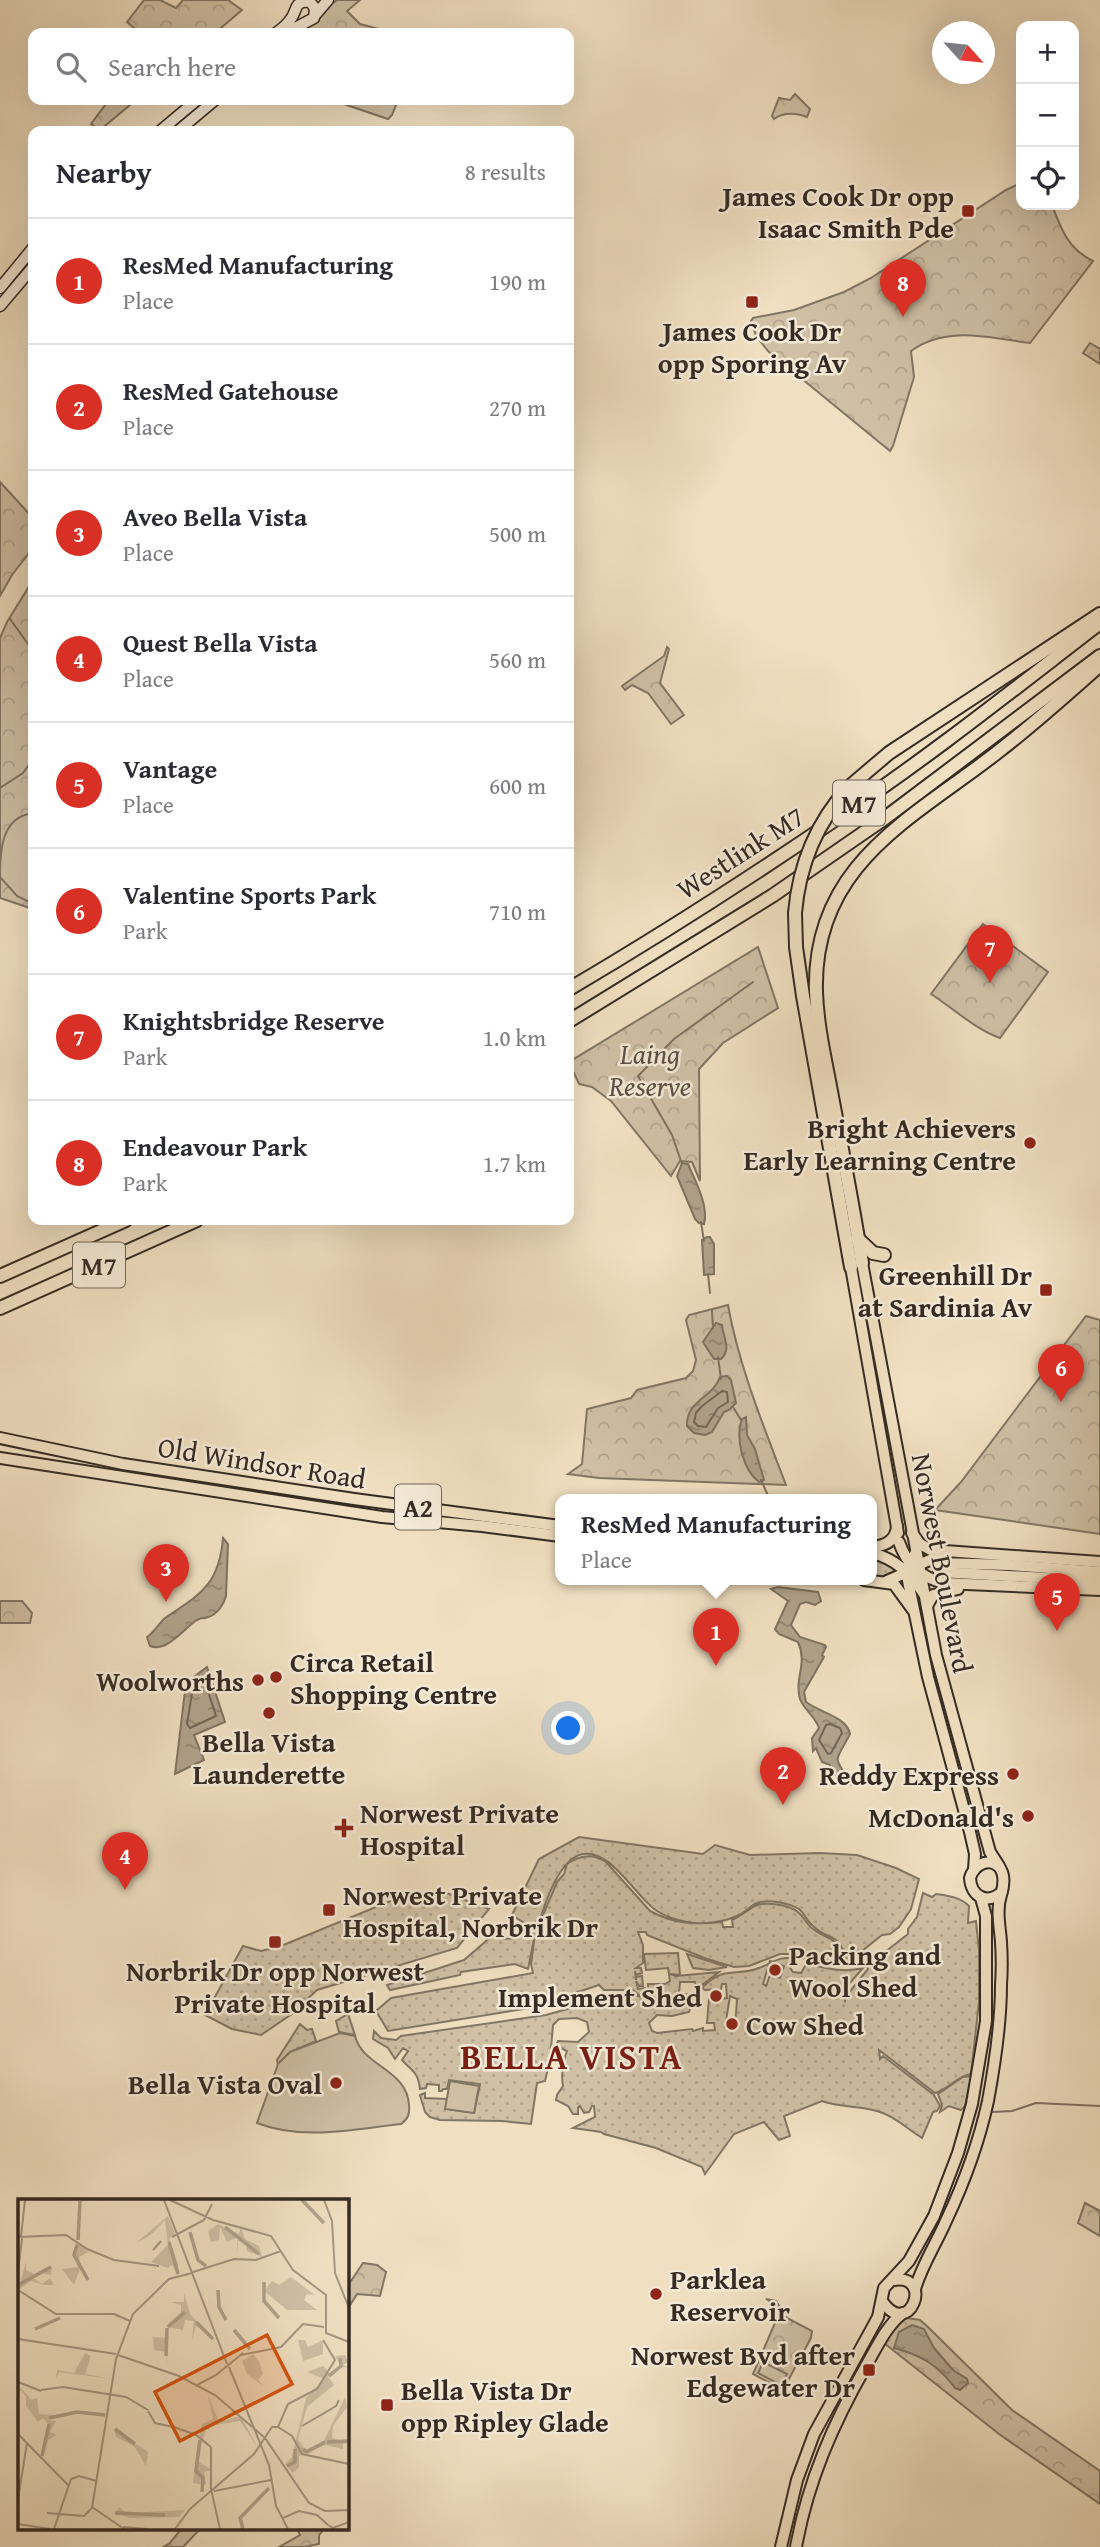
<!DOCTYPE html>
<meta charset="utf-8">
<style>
:root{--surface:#fff;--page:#f2f2f3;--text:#2b2b33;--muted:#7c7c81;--line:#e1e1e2;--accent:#d93025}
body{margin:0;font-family:"Gentium Book Plus",serif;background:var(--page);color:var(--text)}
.controls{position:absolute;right:21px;top:21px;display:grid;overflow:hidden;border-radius:14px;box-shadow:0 7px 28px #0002}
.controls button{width:63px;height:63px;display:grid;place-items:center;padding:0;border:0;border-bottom:2px solid var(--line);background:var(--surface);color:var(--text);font:35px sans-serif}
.compass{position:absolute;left:932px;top:21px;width:63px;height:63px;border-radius:50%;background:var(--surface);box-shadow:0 7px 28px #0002;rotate:117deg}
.you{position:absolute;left:569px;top:1729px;width:24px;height:24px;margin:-18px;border:5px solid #fff;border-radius:50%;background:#1a73e8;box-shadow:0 0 0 10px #1a73e833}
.badge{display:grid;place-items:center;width:46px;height:46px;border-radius:50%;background:var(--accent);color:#fff;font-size:23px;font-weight:700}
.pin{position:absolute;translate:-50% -58px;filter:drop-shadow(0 2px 4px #0008)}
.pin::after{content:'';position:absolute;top:37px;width:24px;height:21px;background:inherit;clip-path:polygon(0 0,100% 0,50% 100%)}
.popup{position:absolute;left:555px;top:1494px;width:322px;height:91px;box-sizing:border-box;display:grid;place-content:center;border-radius:14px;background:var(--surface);filter:drop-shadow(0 2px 5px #0005);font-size:23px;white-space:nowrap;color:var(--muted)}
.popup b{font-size:26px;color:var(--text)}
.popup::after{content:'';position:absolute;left:50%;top:100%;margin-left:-14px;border:14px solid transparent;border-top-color:var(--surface)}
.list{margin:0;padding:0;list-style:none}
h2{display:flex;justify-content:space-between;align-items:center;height:91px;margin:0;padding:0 28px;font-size:30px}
h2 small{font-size:23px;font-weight:400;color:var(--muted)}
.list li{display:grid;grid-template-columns:46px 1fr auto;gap:21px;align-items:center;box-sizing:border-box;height:126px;padding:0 28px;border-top:2px solid var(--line)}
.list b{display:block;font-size:26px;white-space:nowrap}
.list p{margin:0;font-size:23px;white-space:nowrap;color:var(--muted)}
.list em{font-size:23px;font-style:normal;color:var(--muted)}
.icon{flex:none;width:38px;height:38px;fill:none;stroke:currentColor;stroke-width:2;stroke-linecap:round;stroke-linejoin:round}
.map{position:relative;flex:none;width:1100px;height:2547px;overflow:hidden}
.search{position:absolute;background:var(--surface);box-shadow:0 7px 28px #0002;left:28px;top:28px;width:546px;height:77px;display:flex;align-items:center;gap:18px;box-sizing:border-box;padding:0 24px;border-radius:14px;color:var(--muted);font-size:26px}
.panel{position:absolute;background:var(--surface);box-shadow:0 7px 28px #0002;left:28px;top:126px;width:546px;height:1099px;border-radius:14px}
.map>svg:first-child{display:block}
.grass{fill:url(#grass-dots);stroke:#827664;stroke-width:2;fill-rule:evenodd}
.forest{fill:url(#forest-crowns);stroke:#827664;stroke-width:2}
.pitch{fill:#d0c0a6;stroke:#827664;stroke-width:2}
.water{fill:url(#water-ripples);stroke:#7f7261;stroke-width:2}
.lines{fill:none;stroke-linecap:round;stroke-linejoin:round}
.shore{stroke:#726657;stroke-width:2}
.stream{stroke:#7f7261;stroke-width:2}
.trunk-tunnel{stroke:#cbbba1;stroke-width:10;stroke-dasharray:10 5;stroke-linecap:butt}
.secondary-casing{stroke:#352b23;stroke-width:13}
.primary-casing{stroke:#352b23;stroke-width:14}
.trunk-casing{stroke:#352b23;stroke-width:14}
.motorway-casing{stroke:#352b23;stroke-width:16}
.secondary{stroke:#f5ead7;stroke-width:10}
.primary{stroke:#f0dfc1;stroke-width:10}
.trunk{stroke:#f0dfc1;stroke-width:10}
.motorway{stroke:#f0dfc1;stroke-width:12}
.motorway-bridge-casing{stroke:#352b23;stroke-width:16;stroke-linecap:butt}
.motorway-bridge{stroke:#f0dfc1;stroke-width:12}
.poi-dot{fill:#8f2418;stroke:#f5ead7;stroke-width:2.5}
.labels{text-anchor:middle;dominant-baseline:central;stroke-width:5;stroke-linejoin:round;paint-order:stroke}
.shield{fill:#f5ead7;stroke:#6f6459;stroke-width:2}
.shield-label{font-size:26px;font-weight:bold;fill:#352b23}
.poi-label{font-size:28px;font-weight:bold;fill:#352b23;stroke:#f5ead7;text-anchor:end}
.street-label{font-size:28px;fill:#352b23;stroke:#f5ead7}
.park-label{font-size:28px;font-style:italic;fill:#5c5044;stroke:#f5ead7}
.district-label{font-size:35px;font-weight:bold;letter-spacing:2px;fill:#7a1f14;stroke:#f5ead7}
.inset-river{fill:none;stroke:#b0a28b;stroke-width:3.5}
.inset-road{fill:none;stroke:#a59782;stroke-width:2}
.view{fill:#d6540e;fill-opacity:0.15;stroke:#d6540e;stroke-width:3.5}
.inset-edge{fill:none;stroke:#352b23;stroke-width:3.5}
</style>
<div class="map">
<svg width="1100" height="2547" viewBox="0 0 1100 2547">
<defs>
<pattern id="grass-dots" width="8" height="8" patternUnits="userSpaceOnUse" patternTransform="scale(1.75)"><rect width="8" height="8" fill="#d0c0a6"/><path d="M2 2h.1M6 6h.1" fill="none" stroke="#b3a58f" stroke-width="1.8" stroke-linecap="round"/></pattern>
<pattern id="forest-crowns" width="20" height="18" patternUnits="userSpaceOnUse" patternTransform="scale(1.75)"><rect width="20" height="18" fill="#d0c0a6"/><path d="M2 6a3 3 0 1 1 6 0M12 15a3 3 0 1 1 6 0" fill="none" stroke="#b3a58f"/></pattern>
<pattern id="water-ripples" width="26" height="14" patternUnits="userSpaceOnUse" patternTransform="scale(1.75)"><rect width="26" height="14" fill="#b0a28b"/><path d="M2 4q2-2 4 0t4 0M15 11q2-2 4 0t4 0" fill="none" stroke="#908471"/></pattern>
</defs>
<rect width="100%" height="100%" fill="#f0dfc1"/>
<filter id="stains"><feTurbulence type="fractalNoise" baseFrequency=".00286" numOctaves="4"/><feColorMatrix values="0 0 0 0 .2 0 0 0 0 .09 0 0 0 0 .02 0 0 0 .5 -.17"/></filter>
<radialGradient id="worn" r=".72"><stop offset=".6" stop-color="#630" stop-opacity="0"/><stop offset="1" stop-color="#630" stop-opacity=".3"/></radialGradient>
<g class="grass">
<path d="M 872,1558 L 889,1565 L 891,1571 L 888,1575 L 872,1578 Z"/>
<path d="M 579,1837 L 703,1854 L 715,1845 L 750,1855 L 820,1853 L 857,1855 L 896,1868 L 919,1879 L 911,1909 L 899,1927 L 890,1934 L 882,1935 L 847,1963 C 838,1929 831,1943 813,1926 C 807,1921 804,1913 799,1909 C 789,1903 768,1899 757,1903 C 751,1905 746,1912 739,1915 C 725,1922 703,1925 687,1922 C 677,1920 665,1916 657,1911 C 635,1896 611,1849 583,1854 C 559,1858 544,1905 538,1927 L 557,1882 L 564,1874 L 567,1864 C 580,1855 593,1853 606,1862 L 650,1911 C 674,1924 696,1925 722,1922 L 723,1927 L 733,1927 L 732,1920 C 740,1916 748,1910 755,1906 C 766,1901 789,1905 798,1912 C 804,1917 807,1925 813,1929 C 832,1943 838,1935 844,1964 L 840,1965 L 812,1961 L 790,1954 L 780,1954 L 749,1966 L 734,1967 L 707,1959 L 647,1935 L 646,1932 L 638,1932 L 643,1945 L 643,1963 L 636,1968 L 641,1968 L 642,1973 L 636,1975 L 635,1971 L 636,1980 L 636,1977 L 642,1976 L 643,1986 L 639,1986 L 636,1981 L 638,1989 L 645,1988 L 647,1997 L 649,1997 L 648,1984 L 665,1984 L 670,1981 L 668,1968 L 646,1970 L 644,1954 L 678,1953 L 680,1975 L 670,1974 L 676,1976 L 719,1972 L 702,1985 L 696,1993 L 695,1982 L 680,1982 L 679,1994 L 691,1994 L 692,2004 L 689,2012 L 672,2016 L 657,2015 L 649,2023 L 652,2031 L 657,2033 L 692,2029 L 693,2031 L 703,2028 L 703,2031 L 715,2030 L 714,2023 L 707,2023 L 709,1999 L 727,1998 L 726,1984 L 722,1984 L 721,1989 L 705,1990 L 702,1988 C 723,1965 736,1977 759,1968 C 773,1963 779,1955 796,1959 L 789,1966 L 793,1972 L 801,1973 L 807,1963 C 825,1969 844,1973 863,1968 L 841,1993 L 845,2001 L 847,1995 L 868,1969 L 867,1966 L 908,1934 L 908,1929 L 917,1917 L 923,1893 L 932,1897 L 936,1894 C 948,1896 960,1897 969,1906 L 968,1923 L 976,1921 L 979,1950 L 979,2002 L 971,2074 C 957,2076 949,2089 935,2093 L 879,2050 L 880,2059 L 883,2056 L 934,2095 L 940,2106 L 937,2111 L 933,2112 L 922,2138 C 906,2128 892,2114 873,2110 C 856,2106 839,2107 822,2101 L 784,2116 L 790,2136 L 779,2140 L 764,2122 L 734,2134 L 705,2174 L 702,2167 L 656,2148 L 604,2134 L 601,2132 L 573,2128 L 595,2117 L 594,2106 L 592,2106 L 589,2112 L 584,2113 L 580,2106 L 578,2108 L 578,2114 L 573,2114 L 568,2106 L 556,2100 L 557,2095 L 563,2086 C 561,2075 563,2062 567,2051 L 556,2046 L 558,2041 L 578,2042 L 589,2032 L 587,2022 L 577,2018 L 559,2019 L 553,2025 L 550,2060 L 545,2081 L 537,2083 L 531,2124 L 502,2121 L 440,2120 L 430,2117 L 425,2112 L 420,2095 L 425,2093 L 425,2098 L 447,2099 L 446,2109 L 474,2113 L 480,2084 L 449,2080 L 447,2089 L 443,2089 L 442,2091 L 439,2091 L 439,2085 L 427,2084 L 426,2088 L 420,2089 C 418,2072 413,2072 402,2060 L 408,2051 L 403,2048 L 395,2059 L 388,2048 L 373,2039 L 374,2031 L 381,2038 L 396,2040 L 401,2036 L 546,2015 L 589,2003 L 590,1999 L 603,1996 L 640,1996 L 633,1990 L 604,1990 L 599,1985 L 530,2008 L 388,2031 L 376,2011 L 391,1998 L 533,1973 L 531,1964 L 535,1934 L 528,1969 L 515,1964 L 461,1972 L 460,1975 L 390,1990 L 387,1985 L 464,1960 L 493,1935 L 502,1934 L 504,1939 L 518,1938 L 524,1923 L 512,1915 L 539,1859 ZM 770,1961 L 784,1966 L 780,1978 L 770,1975 L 766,1986 L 763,1984 ZM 730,1996 L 737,1999 L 735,2028 L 725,2027 Z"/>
<path d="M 441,1891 L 489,1909 L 457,1948 L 317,1990 L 292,2014 L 261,2035 L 232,2029 L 205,2015 L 243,1946 L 261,1951 L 281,1946 L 405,1895 L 419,1900 Z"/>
<path d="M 687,1954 L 727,1967 L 709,1970 L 693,1968 Z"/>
<path d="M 348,2014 L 355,2035 L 339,2032 L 336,2021 Z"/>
<path d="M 300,2024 L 307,2030 L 312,2029 L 316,2041 L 290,2052 L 278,2064 L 277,2060 Z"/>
<path d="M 971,2076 L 965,2106 L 961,2110 L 949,2106 L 940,2112 L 942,2105 L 938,2094 L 963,2077 Z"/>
</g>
<g class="forest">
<path d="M 144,0 L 160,0 L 176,8 L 183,0 L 228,0 L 242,10 L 215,33 L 140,33 L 127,22 Z"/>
<path d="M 337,0 L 360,0 L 347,11 L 360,24 L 394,33 L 298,33 L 317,21 L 326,8 Z"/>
<path d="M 795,94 L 810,109 L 807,117 C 796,113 784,112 774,119 L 772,116 L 779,98 L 790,100 Z"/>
<path d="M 109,100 L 136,100 L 100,130 L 91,124 Z"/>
<path d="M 332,100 L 398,100 L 392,115 L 388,119 Z"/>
<path d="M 1021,183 L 1021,205 L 1052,205 C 1061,229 1068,249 1093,261 L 1030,343 C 990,338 946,325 911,351 L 914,377 L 893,446 L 890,451 L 768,351 L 756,336 L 751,321 L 753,318 L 794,310 L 844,292 L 871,278 L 1006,190 Z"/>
<path d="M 1090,343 L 1100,349 L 1100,364 L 1083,353 Z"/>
<path d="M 0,482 L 33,518 L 33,548 L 12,575 L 0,596 Z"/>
<path d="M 33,580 L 33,909 L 0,898 L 0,638 L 7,622 Z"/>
<path d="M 667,647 L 669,649 L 660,683 L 684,715 L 671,724 L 648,693 L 632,685 L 625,690 L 622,686 L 664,656 Z"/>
<path d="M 983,924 L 1048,972 L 1000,1038 C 975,1029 954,1009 931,994 Z"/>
<path d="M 758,947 L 778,1008 L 723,1043 L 699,1069 L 700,1181 L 692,1162 L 680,1161 L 671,1176 L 611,1101 L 592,1087 L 579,1084 L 569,1062 Z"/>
<path d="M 728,1305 C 739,1367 764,1427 786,1485 L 599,1478 L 568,1474 L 582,1464 L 587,1409 L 631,1398 L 637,1390 L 686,1378 L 693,1371 L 696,1360 L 686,1320 L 689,1315 Z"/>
<path d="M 1086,1316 L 1100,1320 L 1100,1534 L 935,1510 L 961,1482 Z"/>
<path d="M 0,1601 L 22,1601 L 32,1613 L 30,1623 L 0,1623 Z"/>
<path d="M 1085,2203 L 1100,2211 L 1100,2236 L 1078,2223 Z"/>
<path d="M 363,2263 L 377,2265 L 386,2272 L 380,2296 L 357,2294 L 347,2310 L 347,2287 Z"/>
<path d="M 766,2299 L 776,2301 L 787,2318 L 812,2331 L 811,2338 L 783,2390 L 753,2374 L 778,2316 L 776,2305 Z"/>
<path d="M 907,2318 L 920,2320 L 928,2327 L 1012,2410 L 1100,2471 L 1100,2504 L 999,2434 L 884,2343 L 893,2326 Z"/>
<path d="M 182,2528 L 201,2528 L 183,2547 L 163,2547 L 169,2544 Z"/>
<path d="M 297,2528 L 325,2528 L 319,2535 L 319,2544 L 304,2547 L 279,2547 L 300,2535 Z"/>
</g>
<g class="pitch">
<path d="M 33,813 L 33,904 L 17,896 L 0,877 C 0,851 1,817 33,813 Z"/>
<path d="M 340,2033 L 355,2036 C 363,2067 407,2069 409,2105 C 410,2114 408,2119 401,2124 C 354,2129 303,2141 257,2123 L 278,2064 L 290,2052 Z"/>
<path d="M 450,2081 L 479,2086 L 474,2113 L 445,2109 Z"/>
<path d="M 763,2362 L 787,2374 L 781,2385 L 758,2373 Z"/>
</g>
<g class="water">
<path d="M 682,1163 L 688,1164 C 695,1180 709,1206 704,1224 L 699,1223 L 695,1219 L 677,1176 Z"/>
<path d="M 707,1237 L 710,1237 L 714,1244 L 714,1274 L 704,1275 L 702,1240 Z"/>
<path d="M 716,1323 L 722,1325 C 723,1338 732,1349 721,1359 L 714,1359 L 703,1342 Z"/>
<path d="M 727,1376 L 731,1380 L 736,1403 L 729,1410 L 724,1412 L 712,1432 L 705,1435 L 694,1433 L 687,1426 C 686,1400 713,1398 720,1377 Z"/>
<path d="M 746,1417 L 747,1435 L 755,1449 L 764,1480 L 759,1482 C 743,1470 735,1438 742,1419 Z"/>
<path d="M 223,1538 L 228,1544 L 226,1596 C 224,1604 217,1615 208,1617 C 201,1620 205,1616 197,1620 C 184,1628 167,1653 150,1646 L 147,1637 C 154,1633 159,1623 165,1618 C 199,1595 219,1586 223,1538 Z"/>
<path d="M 778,1587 L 818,1592 L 821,1601 L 815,1605 L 806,1602 L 800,1604 L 791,1625 L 800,1637 L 825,1645 L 826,1647 L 822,1655 L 824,1657 L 804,1692 L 806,1702 C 819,1712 847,1717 850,1734 C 832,1768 835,1753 850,1784 L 830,1772 L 830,1765 L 822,1762 L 816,1748 L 813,1751 L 812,1738 L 819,1728 C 815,1716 804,1710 800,1699 C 794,1678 808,1664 798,1642 L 779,1634 L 775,1629 L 788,1601 L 771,1589 Z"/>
<path d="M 207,1667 L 225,1722 L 194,1735 L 204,1760 L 175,1774 L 185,1691 L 194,1677 Z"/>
<path d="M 912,2325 L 924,2329 L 934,2348 L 953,2370 L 967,2379 L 968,2383 L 960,2390 L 955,2388 C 938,2365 921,2355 894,2348 L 899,2332 Z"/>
</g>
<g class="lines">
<g class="shore">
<path d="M 722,1391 L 727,1392 L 728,1402 L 718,1408 L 706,1427 L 698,1426 L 694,1422 L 696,1413 L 702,1406 Z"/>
<path d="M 199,1681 L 205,1682 L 216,1716 L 190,1728 L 187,1724 L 192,1693 Z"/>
<path d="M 830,1724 L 840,1728 L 842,1733 L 831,1753 L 828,1754 L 819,1740 L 826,1725 Z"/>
</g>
<g class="stream">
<path d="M 10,619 L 31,648 L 33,657"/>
<path d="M 0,788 L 23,773 L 33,759"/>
<path d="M 682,1164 L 672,1135 L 638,1076 L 674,1039 L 753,982"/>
<path d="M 701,1222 L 704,1241"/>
<path d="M 708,1274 L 710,1293"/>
<path d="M 712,1311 L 713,1328"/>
<path d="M 718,1357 L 721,1379"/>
<path d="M 733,1407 L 741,1420"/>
<path d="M 761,1480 L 770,1500"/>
<path d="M 993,2112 L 1012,2111 L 1036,2103 L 1100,2106"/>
</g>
<g class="trunk-tunnel">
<path d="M 872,1563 L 897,1563"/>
<path d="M 872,1571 L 939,1572"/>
</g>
<g class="secondary-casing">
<g id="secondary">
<path d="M 316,14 L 328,0"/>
<path d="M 276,33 C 281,29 286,26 290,20 C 298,11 293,0 310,2 L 315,8 L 314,18 L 297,27 L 290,33"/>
<path d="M 160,131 L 197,100"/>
<path d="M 178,131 L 215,100"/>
<path d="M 0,288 L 33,248"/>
<path d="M 0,306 L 33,267"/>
</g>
</g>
<g class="primary-casing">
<g id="primary">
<path d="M 862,1263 L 936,1655 L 990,1852 L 999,1866"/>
<path d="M 851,1267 L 898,1533"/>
<path d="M 907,1576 L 928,1677 L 970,1832 L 975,1854 L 974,1870"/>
<path d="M 915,2289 C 922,2265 936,2244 946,2221 C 964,2183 979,2142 988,2101 C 995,2063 1001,2024 1001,1985 C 1002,1971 1002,1957 1001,1942 C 1000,1927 996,1910 1001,1895 C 1013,1856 977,1854 970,1878 C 971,1897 988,1905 1002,1892"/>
<path d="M 882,2301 C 909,2341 935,2274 894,2280"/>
<path d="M 781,2547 L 797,2480 L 814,2434 L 878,2317 L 884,2288 L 909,2261 L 934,2216 L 958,2153 L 972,2104 L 986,2021 L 986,1916 L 981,1898"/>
<path d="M 796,2547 C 808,2481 833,2424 866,2366 C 877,2347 886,2326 903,2313"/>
</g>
</g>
<g class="trunk-casing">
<g id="trunk">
<path d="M 0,1438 L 123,1464 L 354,1499 L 560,1526"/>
<path d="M 0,1458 L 382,1517 L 482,1526 L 560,1536"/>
<path d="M 912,1533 L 920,1544 L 931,1550 L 1100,1562"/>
<path d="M 899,1542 C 907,1565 920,1577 944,1583 L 1100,1590"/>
<path d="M 872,1547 C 885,1546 896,1541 897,1526"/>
<path d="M 872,1553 C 896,1559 911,1574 924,1594"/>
<path d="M 939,1563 L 1009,1565 L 1100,1572"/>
<path d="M 939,1572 L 1100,1581"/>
<path d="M 864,1580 L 894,1584 L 913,1610"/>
<path d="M 887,1581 L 903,1574 L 915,1554"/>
<path d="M 909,1585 L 918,1565 L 944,1554"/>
<path d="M 927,1606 L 933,1595 L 958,1589"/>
</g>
</g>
<g class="motorway-casing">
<g id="motorway">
<path d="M 849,787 L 889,753 L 1100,614"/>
<path d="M 795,913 L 796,947 L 803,996 L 851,1267"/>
<path d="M 569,989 C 661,935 751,877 839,817 C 929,757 1014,689 1100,623"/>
<path d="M 569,1021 L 772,896 L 885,818 L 1100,656"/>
<path d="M 857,1238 L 873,1253 L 884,1255"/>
<path d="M 862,1263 C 853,1204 841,1145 830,1086 C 824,1055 817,1023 816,992 C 812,863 914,818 999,751 C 1034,724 1067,694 1100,665"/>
<path d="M 0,1276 L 126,1220"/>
<path d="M 0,1308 L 197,1220"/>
</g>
</g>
<use href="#secondary" class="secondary"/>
<use href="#primary" class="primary"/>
<use href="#trunk" class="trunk"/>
<use href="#motorway" class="motorway"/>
<g class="motorway-bridge-casing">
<path id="motorway-bridge" d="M 795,913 C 799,866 817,822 849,787"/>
</g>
<use href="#motorway-bridge" class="motorway-bridge"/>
</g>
<g class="poi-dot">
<rect x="961" y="204" width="14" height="14" rx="3.5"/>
<rect x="745" y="295" width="14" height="14" rx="3.5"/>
<circle cx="1030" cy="1143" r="7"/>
<rect x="1039" y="1283" width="14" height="14" rx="3.5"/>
<circle cx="276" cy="1677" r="7"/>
<circle cx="258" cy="1680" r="7"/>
<circle cx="269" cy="1713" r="7"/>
<circle cx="1013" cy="1774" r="7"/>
<circle cx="1028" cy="1816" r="7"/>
<path d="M340.5 1817.5h7v7h7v7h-7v7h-7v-7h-7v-7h7z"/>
<rect x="322" y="1903" width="14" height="14" rx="3.5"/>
<rect x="268" y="1935" width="14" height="14" rx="3.5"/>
<circle cx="775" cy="1970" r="7"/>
<circle cx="716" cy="1996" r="7"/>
<circle cx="732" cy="2024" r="7"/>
<circle cx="336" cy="2083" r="7"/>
<circle cx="656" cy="2294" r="7"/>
<rect x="862" y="2363" width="14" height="14" rx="3.5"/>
<rect x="380" y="2398" width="14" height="14" rx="3.5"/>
</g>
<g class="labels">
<g class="shield">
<rect x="833" y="780.5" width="52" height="45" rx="5"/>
<rect x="73" y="1242.5" width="52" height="45" rx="5"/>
<rect x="395" y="1484.5" width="46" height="45" rx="5"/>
</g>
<g class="shield-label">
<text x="859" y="803">M7</text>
<text x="99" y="1265">M7</text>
<text x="418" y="1507">A2</text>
</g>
<g class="poi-label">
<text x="954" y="195">James Cook Dr opp<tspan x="954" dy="32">Isaac Smith Pde</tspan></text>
<text x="752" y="330" text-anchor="middle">James Cook Dr<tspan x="752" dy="32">opp Sporing Av</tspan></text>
<text x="1016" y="1127">Bright Achievers<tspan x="1016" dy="32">Early Learning Centre</tspan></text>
<text x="1032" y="1274">Greenhill Dr<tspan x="1032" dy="32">at Sardinia Av</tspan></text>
<text x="290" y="1661" text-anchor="start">Circa Retail<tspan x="290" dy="32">Shopping Centre</tspan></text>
<text x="244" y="1680">Woolworths</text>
<text x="269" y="1741" text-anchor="middle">Bella Vista<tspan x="269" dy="32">Launderette</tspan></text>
<text x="999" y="1774">Reddy Express</text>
<text x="360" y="1812" text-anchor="start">Norwest Private<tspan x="360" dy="32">Hospital</tspan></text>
<text x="1014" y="1816">McDonald's</text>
<text x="343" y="1894" text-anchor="start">Norwest Private<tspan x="343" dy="32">Hospital, Norbrik Dr</tspan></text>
<text x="789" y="1954" text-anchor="start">Packing and<tspan x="789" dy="32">Wool Shed</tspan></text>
<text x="275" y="1970" text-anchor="middle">Norbrik Dr opp Norwest<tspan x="275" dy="32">Private Hospital</tspan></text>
<text x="702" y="1996">Implement Shed</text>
<text x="746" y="2024" text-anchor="start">Cow Shed</text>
<text x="322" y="2083">Bella Vista Oval</text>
<text x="670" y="2278" text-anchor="start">Parklea<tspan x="670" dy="32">Reservoir</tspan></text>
<text x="855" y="2354">Norwest Bvd after<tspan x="855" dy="32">Edgewater Dr</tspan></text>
<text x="401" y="2389" text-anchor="start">Bella Vista Dr<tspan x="401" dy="32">opp Ripley Glade</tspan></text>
</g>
<g class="street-label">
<text transform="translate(740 852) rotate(-33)">Westlink M7</text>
<text transform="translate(262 1462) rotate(9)">Old Windsor Road</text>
<text transform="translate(943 1563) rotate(79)">Norwest Boulevard</text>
</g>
<g class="park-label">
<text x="650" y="1053">Laing<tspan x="650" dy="32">Reserve</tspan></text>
</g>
<g class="district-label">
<text x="572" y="2056">BELLA VISTA</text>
</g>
</g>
<g transform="translate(18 2199)">
<rect width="331" height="331" fill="#f0dfc1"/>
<path d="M 273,78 L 297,96 L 289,95 L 286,101 L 299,111 L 269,111 L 246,92 L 254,82 L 261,86 ZM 280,141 L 287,141 L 290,148 L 305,141 L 305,155 L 285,162 ZM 235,155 L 241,162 L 245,175 L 240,181 L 246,188 L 229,175 L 224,162 Z" fill="#d0c0a6"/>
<path d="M 150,17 L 157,34 L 151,40 L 160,65 L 160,76 L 154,66 L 150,69 L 133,63 L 150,46 L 147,21 L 136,33 L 126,40 L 118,44 ZM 200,25 L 221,35 L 223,28 L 227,40 L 241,47 L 244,58 L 229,52 L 228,42 L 221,39 L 218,58 L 220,38 L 209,43 L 202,28 L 201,41 L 193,43 L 190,32 ZM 58,43 L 70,53 L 61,58 L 63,67 L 56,86 L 44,70 L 60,68 L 55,54 ZM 8,63 L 8,71 L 16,75 L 34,68 L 33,76 L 23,74 L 15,79 L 24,85 L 32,79 L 36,86 L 26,86 L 13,82 L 0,91 ZM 166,94 L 172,115 L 198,143 L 178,126 L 174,141 L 176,122 L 167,121 L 165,131 L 150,128 L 148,169 L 148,153 L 136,151 L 135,138 L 148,139 L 150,125 L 163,113 L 163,106 L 152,103 L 166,103 ZM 67,154 L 73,157 L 67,175 L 94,180 L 41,173 L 38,179 L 39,171 L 56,174 ZM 327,156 L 330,163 L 325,166 L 331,169 L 324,168 L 310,177 L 316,186 L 289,208 L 280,240 L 287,251 L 306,242 L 327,198 L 329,208 L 315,227 L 314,239 L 331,244 L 325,245 L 325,250 L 307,246 L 281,257 L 281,268 L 275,274 L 267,265 L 274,258 L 288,199 L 306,180 L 289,173 L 305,167 L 312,174 L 322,166 L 317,157 ZM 2,188 L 14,201 L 19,199 L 21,215 L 36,216 L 30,221 L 38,222 L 32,233 L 39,236 L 30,241 L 27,257 L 31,226 L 25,219 L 20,223 L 8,207 L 8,198 L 3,191 L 0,194 ZM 190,196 L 201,223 L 222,217 L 230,230 L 240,249 L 222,222 L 192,227 L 191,231 L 189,228 L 185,240 L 181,237 L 184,225 L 195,220 ZM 96,230 L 130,253 L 128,267 L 116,247 L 98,238 ZM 180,239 L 181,263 L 194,271 L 186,273 L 188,285 L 186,286 L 175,284 ZM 101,308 L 108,314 L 167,311 L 161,318 L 112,319 L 98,314 Z" fill="#d0c0a6"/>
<path class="inset-river" d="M 284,1 L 306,24M 207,28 L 241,55M 172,33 L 180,61 L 188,67M 60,41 L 62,2M 151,43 L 160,75M 59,46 L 56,56 L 70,81M 246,83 L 246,102 L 261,119M 0,86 L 33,68M 200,91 L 201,108 L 208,121M 178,123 L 195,140M 150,128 L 167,113M 17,130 L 42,119M 216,131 L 232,150M 148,157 L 149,129M 311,177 L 323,167 L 322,159M 31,219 L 59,213 L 87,216M 97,230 L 117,245M 182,241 L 178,272 L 185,279 L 184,293M 309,243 L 331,242M 285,250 L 289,253 L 307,243M 24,257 L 31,225M 269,267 L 277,263 L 277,250M 97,314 L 147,316M 225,330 L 222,319 L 251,289"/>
<path class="inset-road" d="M 146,1 L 209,165M 152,1 L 195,21 L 253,37 L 275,71 L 308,96 L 308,134 L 331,143M 306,1 L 314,22 L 317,74 L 331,109M 0,38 L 48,36 L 69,50 L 96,61 L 141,67M 3,38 L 7,1M 154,38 L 186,21 L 194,5M 135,51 L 143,42 L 135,51M 0,73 L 4,39M 175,73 L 216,60 L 238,61 L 263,52M 0,91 L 38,115 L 96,115 L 112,122M 0,140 L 98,155M 100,156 L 161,177 L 197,196 L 247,239 L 291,304 L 307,312 L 331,311M 223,156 L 263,148 L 285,125 L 306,128M 211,168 L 251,266 L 258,307 L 270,330M 198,176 L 225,154M 0,183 L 23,192M 177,187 L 198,176M 299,190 L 317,161 L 305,141M 23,191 L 45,188 L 108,198 L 130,211M 130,212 L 137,224 L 155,228M 284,227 L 318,207 L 321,201M 156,228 L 178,236 L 193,248M 260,228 L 274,237 L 284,255 L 331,265M 260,228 L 270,205 L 299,190M 0,235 L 50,286M 193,248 L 193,290 L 202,330M 196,292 L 253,281M 0,300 L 9,244M 74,308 L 106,330M 29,314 L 66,317 L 74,309 L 98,160 L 115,115 L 151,80 L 174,74M 265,319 L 281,312 L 299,316 L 310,326M 0,325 L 32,330M 310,326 L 315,329 L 331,323M 105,328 L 129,330M 36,330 L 53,280 L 61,277 L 79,282M 157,330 L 172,310 L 236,255 L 254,228 L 260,228"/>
<path class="view" d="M 249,136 L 274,185 L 162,242 L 137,193 Z"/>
<rect width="331" height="331" class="inset-edge"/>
</g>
<rect width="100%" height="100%" filter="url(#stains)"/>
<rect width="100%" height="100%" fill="url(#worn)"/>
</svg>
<div class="controls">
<button>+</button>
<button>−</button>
<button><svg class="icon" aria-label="locate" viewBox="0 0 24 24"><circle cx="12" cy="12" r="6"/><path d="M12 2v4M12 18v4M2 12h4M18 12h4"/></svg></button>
</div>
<svg class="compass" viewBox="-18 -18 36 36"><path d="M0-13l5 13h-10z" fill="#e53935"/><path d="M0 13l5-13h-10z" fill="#7c7c81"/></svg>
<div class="you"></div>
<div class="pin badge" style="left:716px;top:1666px">1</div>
<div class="popup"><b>ResMed Manufacturing</b>Place</div>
<div class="pin badge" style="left:783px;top:1805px">2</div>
<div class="pin badge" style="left:166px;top:1602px">3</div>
<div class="pin badge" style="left:125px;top:1890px">4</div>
<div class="pin badge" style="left:1057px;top:1631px">5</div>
<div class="pin badge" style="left:1061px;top:1402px">6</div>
<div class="pin badge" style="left:990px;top:983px">7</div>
<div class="pin badge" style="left:903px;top:317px">8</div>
<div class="search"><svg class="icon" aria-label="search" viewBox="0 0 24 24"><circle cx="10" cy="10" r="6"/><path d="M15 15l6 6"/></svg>Search here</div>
<section class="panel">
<h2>Nearby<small>8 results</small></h2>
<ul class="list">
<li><span class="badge">1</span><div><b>ResMed Manufacturing</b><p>Place</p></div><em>190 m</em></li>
<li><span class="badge">2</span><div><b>ResMed Gatehouse</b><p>Place</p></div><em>270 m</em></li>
<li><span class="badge">3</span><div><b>Aveo Bella Vista</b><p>Place</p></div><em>500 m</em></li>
<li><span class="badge">4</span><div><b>Quest Bella Vista</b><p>Place</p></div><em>560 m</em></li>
<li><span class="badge">5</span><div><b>Vantage</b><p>Place</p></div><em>600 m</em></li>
<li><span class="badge">6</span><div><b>Valentine Sports Park</b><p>Park</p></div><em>710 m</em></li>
<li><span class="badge">7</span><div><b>Knightsbridge Reserve</b><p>Park</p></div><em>1.0 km</em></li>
<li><span class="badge">8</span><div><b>Endeavour Park</b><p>Park</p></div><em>1.7 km</em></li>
</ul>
</section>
</div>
